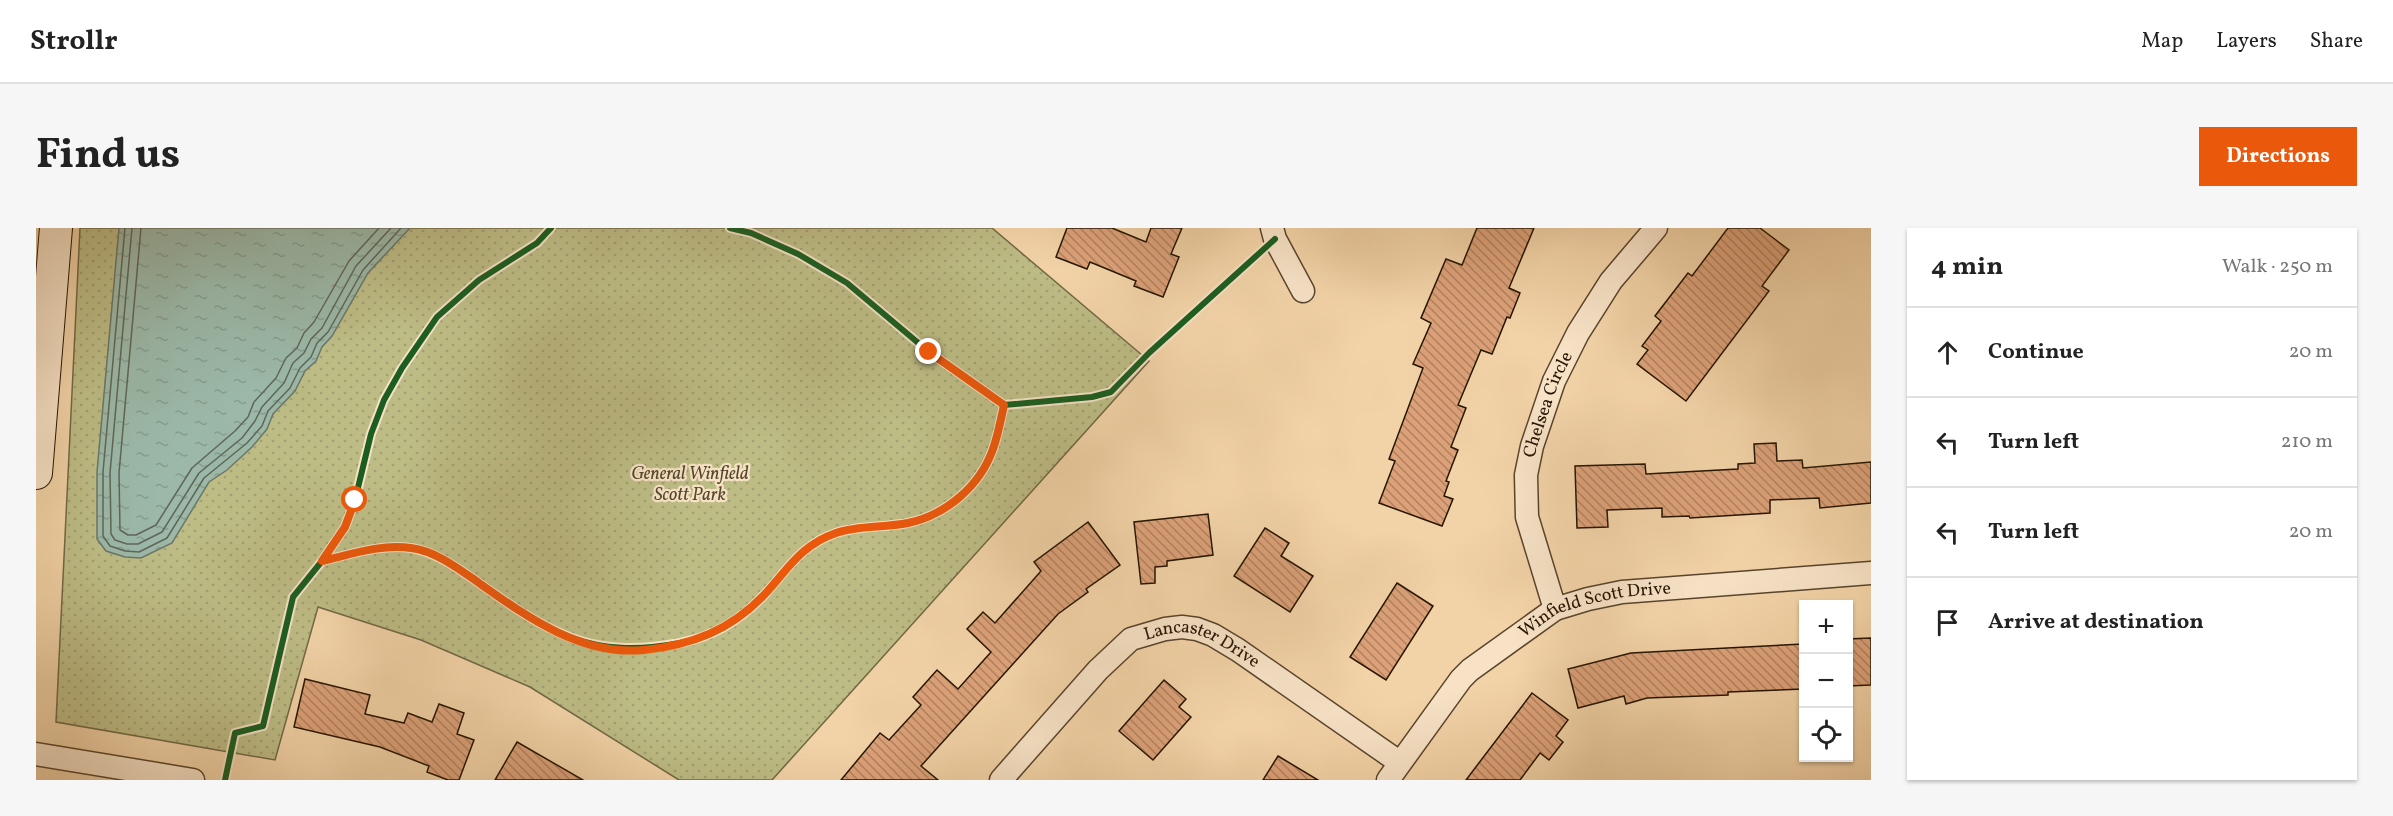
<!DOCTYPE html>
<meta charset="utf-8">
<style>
:root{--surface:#fff;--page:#f6f6f6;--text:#222;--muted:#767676;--line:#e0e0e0;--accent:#ea580c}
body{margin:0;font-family:Vollkorn,serif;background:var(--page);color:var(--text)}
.controls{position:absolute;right:18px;bottom:18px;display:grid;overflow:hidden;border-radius:0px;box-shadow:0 2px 4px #0004}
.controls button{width:54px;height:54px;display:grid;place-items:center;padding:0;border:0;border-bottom:2px solid var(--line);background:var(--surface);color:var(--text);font:30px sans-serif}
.stop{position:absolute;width:18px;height:18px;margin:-14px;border:4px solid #ea580c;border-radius:50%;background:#fff}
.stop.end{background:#ea580c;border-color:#fff;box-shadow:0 2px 6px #0008}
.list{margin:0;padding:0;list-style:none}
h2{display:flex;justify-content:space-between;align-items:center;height:78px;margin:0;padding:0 24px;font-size:26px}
h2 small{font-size:20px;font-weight:400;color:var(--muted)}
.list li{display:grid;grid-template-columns:39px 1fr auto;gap:18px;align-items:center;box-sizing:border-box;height:90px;padding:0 24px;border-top:2px solid var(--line)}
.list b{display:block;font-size:22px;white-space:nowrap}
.list em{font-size:20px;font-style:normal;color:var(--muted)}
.icon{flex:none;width:33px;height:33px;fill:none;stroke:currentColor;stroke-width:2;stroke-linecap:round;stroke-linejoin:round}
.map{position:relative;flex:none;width:1835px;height:552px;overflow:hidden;border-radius:0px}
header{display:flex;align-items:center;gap:36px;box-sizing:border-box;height:84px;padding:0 30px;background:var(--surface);border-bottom:2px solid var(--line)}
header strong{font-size:28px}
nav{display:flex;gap:33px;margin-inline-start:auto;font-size:21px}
.intro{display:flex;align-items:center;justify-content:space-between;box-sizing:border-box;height:144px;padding:0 36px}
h1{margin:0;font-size:42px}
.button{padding:15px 27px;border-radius:0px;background:var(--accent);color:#fff;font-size:21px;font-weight:700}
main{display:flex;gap:36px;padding:0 36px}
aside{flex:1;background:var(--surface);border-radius:0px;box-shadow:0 2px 4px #0004}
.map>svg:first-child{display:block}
.park{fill:url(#park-dots);stroke:#726844;stroke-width:1.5}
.water{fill:url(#water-ripples);stroke:#6c7766;stroke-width:1.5}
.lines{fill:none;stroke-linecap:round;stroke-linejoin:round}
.shore{stroke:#606656;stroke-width:1.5}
.building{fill:url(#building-back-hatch);stroke:#261503;stroke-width:1.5}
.street-casing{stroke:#59442c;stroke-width:25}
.secondary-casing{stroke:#261503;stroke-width:34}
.street{stroke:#f7e2c6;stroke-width:22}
.secondary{stroke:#f7e2c6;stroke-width:32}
.cycleway-casing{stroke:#f7e2c6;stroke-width:10}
.cycleway{stroke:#1b5e20;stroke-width:6}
.route{stroke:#ea580c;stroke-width:8}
.labels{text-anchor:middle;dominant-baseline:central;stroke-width:4.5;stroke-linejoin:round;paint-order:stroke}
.street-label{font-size:18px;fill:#261503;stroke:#f7e2c6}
.park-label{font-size:18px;font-style:italic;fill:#53472a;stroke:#f7e2c6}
</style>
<header>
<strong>Strollr</strong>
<nav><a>Map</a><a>Layers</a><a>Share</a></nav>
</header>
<div class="intro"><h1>Find us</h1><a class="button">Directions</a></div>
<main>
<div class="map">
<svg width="1835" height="552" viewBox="0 0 1835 552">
<defs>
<pattern id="park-dots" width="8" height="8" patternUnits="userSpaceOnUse" patternTransform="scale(1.5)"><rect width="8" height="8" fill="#bdbc85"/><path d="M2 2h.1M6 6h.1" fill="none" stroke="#a2a171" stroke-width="1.8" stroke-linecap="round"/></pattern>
<pattern id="water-ripples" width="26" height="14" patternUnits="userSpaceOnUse" patternTransform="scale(1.5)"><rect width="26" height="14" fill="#9bb8a8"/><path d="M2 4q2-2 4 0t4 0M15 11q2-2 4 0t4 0" fill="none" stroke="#859d8f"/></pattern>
<pattern id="building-back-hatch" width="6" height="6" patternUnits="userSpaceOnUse" patternTransform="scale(1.5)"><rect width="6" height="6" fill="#dca178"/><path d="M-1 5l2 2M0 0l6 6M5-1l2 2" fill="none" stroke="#b28260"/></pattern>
</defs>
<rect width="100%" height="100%" fill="#f2d3a7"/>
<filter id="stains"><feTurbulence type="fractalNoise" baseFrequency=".00333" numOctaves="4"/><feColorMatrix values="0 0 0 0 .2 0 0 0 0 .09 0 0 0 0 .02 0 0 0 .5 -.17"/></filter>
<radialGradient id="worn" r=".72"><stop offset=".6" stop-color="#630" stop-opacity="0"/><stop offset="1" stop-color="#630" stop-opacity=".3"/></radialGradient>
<path class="park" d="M 44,0 L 956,0 L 1113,133 L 736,552 L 643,552 L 494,459 L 385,412 L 282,379 L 239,532 L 20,494 Z"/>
<path class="water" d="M 83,0 L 374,0 L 332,45 L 296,108 L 286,119 L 280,133 L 269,143 L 259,163 L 237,186 L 231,201 L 216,219 L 191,242 L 173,254 L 136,315 L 105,330 L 89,329 L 70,323 L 61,311 L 61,244 Z"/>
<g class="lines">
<g class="shore">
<path d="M 89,0 L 67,244 L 67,308 L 74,318 L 89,323 L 103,324 L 131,310 L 168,250 L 211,215 L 226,198 L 232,183 L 254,160 L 264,140 L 275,129 L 281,115 L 292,104 L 327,42 L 365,0"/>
<path d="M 96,0 L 74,245 L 75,306 L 79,312 L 91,316 L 102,316 L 126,304 L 163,245 L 206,210 L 219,193 L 226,179 L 248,155 L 257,135 L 268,125 L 275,111 L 286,100 L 320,38 L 355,0"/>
<path d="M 105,0 L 83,245 L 84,302 L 92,307 L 100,307 L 120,297 L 156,240 L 199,203 L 212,189 L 218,174 L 240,150 L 250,130 L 261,120 L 268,105 L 278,94 L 313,33 L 343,0"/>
</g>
</g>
<g class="building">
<path d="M 1031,0 L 1076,0 L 1110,14 L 1115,0 L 1146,0 L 1135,26 L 1143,29 L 1127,69 L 1098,58 L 1100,53 L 1054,34 L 1051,41 L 1020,29 Z"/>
<path d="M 1441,0 L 1498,0 L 1473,60 L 1484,65 L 1474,90 L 1471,89 L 1456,126 L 1445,122 L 1422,177 L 1430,180 L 1415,219 L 1422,222 L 1410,253 L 1413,254 L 1408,268 L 1417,271 L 1406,298 L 1343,275 L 1359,233 L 1353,231 L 1387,140 L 1377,136 L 1395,95 L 1385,90 L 1410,31 L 1426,37 Z"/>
<path d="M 1692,0 L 1724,0 L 1753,22 L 1726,58 L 1733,63 L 1650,173 L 1601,136 L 1612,122 L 1606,118 L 1625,93 L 1619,88 L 1652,45 L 1656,48 Z"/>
<path d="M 1740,215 L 1741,233 L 1766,232 L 1767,240 L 1835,234 L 1835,275 L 1784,280 L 1783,270 L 1734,272 L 1734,285 L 1654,290 L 1653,288 L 1626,289 L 1626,280 L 1571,282 L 1572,299 L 1541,300 L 1539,238 L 1609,236 L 1610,246 L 1702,241 L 1702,236 L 1719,235 L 1718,216 Z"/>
<path d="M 1172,286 L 1177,327 L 1131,333 L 1131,338 L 1119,339 L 1119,355 L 1105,356 L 1098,294 Z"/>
<path d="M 1052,294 L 1084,337 L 1050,361 L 1052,364 L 1022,386 L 885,538 L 902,552 L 805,552 L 844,505 L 853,512 L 885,477 L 877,469 L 901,442 L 922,461 L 955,424 L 931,401 L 947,384 L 959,395 L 1005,343 L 998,334 Z"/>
<path d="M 1229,300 L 1253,315 L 1245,328 L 1277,348 L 1254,384 L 1198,348 Z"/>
<path d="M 1361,355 L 1397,378 L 1350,452 L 1314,429 Z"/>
<path d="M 1835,410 L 1835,457 L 1812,458 L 1812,411 Z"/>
<path d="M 1767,416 L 1767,461 L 1692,464 L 1692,467 L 1611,470 L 1590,476 L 1588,468 L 1542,480 L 1532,441 L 1595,425 Z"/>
<path d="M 269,451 L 334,467 L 329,486 L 368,495 L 372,485 L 396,494 L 403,476 L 428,485 L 421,506 L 438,512 L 423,552 L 412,552 L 391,544 L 393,538 L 344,519 L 258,499 Z"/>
<path d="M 1128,452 L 1150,471 L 1143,479 L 1155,489 L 1117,532 L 1083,503 Z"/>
<path d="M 1496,465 L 1532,492 L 1520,508 L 1527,514 L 1513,532 L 1504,525 L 1484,552 L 1430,552 Z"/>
<path d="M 481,514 L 547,552 L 459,552 Z"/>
<path d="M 1242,528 L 1282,552 L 1227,552 Z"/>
</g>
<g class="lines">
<g class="street-casing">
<g id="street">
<path d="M 1236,0 L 1239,11 L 1267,63"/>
<path id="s1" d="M 1519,381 L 1491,289 L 1490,247 L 1496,218 L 1518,153 L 1542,105 L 1575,53 L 1620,0"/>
<path d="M 0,526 L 157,552"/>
<path id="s2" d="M 965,552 L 1062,442 L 1095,411 L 1129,401 L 1146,399 L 1161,401 L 1177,407 L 1202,422 L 1363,534"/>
<path id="s3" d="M 1352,552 L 1425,451 L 1434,442 L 1519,381 L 1552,371 L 1586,364 L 1835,345"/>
</g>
</g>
<g class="secondary-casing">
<path id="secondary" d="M 0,245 L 20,0"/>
</g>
<use href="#street" class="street"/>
<use href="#secondary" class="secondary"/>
<g class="cycleway-casing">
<g id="cycleway">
<path d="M 968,177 L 1056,169 L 1075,164 L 1113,125 L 1239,11"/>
<path d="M 286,333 C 316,326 344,316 375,320 C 400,324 423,341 443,355 C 513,405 555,432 644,415 C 677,409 706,391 729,366 C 752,341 765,317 800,305 C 823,297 848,300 872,295 C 910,287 944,258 957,221 C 962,207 965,191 968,177 L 893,124 L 811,55 L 762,26 L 715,5 L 694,0"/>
<path d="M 189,552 L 199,505 L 227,498 L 257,369 L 286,333 L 309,299 L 319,272 L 335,206 L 348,172 L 366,140 L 401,89 L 443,52 L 501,15 L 515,0"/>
</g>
</g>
<use href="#cycleway" class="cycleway"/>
</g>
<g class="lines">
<path class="route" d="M 319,272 L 309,299 L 286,333 C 316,326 344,316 375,320 C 400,323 423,341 443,355 C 491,389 545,428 608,422 C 656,417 695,402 729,366 C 752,341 765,317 800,305 C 823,297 848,300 872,295 C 910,287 944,258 957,221 C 962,207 965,191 968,177 L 893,124"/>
</g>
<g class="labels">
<g class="street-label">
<text stroke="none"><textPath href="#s1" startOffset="212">Chelsea Circle</textPath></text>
<text stroke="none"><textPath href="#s3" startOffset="280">Winfield Scott Drive</textPath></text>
<text stroke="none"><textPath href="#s2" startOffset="268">Lancaster Drive</textPath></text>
</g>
<g class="park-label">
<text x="654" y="246">General Winfield<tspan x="654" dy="21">Scott Park</tspan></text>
</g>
</g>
<rect width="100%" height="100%" filter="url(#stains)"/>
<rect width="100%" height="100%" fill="url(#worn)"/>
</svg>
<div class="controls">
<button>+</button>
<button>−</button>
<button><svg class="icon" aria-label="locate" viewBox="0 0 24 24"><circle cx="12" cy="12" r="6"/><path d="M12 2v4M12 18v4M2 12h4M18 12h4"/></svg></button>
</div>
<div class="stop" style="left:319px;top:272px"></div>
<div class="stop end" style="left:893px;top:124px"></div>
</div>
<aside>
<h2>4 min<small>Walk · 250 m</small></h2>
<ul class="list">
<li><svg class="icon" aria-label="ahead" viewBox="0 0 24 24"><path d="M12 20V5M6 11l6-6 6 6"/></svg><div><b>Continue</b></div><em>20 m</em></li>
<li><svg class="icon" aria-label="left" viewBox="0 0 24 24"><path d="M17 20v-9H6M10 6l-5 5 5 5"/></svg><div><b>Turn left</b></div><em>210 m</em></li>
<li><svg class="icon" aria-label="left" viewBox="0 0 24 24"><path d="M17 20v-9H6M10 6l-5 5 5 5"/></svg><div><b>Turn left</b></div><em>20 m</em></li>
<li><svg class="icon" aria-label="arrive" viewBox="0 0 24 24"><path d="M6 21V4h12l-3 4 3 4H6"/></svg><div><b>Arrive at destination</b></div></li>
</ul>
</aside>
</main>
